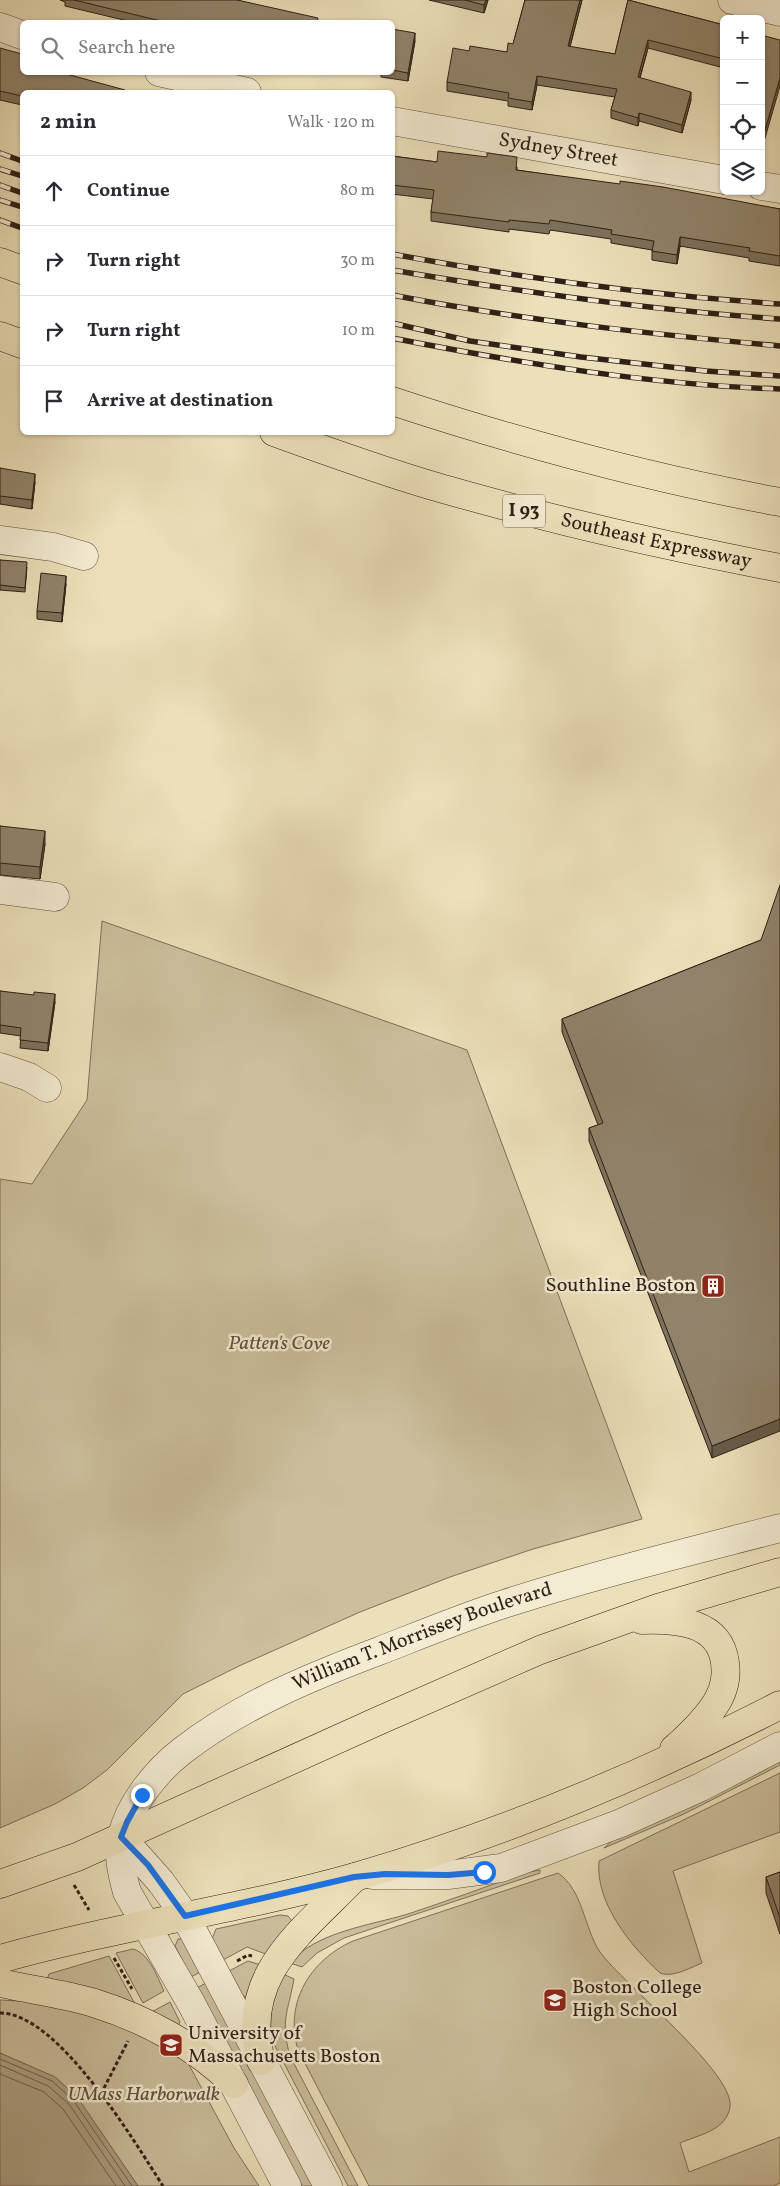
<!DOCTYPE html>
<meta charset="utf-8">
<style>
:root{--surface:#fff;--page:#f7f7f7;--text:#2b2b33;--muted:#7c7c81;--line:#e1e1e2}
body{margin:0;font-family:Vollkorn,serif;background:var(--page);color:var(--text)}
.controls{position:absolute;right:15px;top:15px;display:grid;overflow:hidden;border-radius:8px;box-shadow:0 1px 4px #0004}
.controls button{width:45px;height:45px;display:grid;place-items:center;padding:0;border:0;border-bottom:1px solid var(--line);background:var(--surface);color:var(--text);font:25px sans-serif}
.stop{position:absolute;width:15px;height:15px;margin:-11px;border:4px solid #1a73e8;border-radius:50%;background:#fff}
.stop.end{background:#1a73e8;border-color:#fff;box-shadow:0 1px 5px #0008}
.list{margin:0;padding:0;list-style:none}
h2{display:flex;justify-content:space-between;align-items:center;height:65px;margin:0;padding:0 20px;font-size:21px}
h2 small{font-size:16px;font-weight:400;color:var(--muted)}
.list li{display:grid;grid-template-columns:32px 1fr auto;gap:15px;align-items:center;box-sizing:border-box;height:70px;padding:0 20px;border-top:1px solid var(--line)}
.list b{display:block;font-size:19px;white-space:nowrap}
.list em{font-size:16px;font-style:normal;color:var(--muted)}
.icon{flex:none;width:28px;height:28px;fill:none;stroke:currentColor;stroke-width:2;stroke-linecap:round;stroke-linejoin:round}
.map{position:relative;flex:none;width:780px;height:2186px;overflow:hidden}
.search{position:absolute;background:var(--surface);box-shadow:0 1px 4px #0004;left:20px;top:20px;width:375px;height:55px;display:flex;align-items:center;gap:12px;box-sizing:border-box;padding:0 18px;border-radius:8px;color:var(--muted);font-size:19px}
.panel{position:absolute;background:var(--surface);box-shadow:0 1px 4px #0004;left:20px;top:90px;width:375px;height:345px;border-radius:8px}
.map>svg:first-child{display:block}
.green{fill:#ccbf9e;stroke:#7e6f5a}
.water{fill:#ac9e82;stroke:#7a6b57}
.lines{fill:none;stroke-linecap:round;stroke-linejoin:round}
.shore{stroke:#6e5e4c;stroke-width:1}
.minor-casing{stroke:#5e4f3f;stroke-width:29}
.major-casing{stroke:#2f1f16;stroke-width:29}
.highway-casing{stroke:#2f1f16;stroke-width:29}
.path{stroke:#2f1f16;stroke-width:3;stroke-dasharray:4 2.5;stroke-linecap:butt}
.minor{stroke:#f3ebd2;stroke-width:28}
.major{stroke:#ece0ba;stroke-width:28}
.highway{stroke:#ece0ba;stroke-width:28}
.rail-casing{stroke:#2f1f16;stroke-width:5.5}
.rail{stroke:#f3ebd2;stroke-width:4;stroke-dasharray:11;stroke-linecap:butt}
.wall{fill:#7d715c;stroke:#2f1f16}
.shaded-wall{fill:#665c4b;stroke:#2f1f16}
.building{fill:#91836b;stroke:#2f1f16}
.route{stroke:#1a73e8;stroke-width:6}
.labels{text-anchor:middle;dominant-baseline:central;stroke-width:5;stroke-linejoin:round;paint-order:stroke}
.shield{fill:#f3ebd2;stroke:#6a5c4e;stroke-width:1}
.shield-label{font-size:19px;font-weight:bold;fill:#2f1f16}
.street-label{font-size:20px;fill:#2f1f16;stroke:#f3ebd2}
.poi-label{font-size:20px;fill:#2f1f16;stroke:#f3ebd2;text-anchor:start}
.park-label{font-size:20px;font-style:italic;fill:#5e4f3f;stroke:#f3ebd2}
</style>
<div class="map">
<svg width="780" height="2186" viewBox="0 0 780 2186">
<rect width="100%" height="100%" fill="#ece0ba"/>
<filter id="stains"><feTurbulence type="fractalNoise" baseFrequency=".004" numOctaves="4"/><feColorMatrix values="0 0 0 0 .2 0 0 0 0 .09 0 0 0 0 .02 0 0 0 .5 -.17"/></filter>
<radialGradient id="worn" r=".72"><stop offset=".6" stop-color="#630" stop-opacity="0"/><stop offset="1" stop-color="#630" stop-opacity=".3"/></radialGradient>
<g class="green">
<path d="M 102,921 L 467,1050 L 642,1519 L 533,1549 L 450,1577 L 360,1612 L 239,1666 L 183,1694 L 107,1770 L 83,1788 L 55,1804 L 0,1828 L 0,1179 L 32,1184 L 87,1100 Z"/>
<path d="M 780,1761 L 780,1765 L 684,1814 L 604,1848 L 612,1841 Z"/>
<path d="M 780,1773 L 780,1832 L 673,1871 L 702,1963 C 690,1968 672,1978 660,1973 C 631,1946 595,1903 599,1861 Z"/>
<path d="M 540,1870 L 540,1873 L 344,1938 L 317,1953 L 302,1967 L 290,1963 C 315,1932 372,1925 408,1914 C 447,1901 486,1887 524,1873 Z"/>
<path d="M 558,1873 C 583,1890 584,1928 600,1952 C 623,1984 735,2073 730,2107 C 726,2131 698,2135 680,2143 L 689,2172 L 780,2137 L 780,2183 L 773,2186 L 369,2186 L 298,2050 C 284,2003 310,1960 353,1941 Z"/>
<path d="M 280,1915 L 288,1916 L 292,1921 L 268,1955 L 247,1947 L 223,1960 L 212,1939 L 216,1929 Z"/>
<path d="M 178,1939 L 182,1939 L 200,1972 L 191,1977 L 175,1946 Z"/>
<path d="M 133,1949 C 150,1954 157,1977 164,1991 L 143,2003 L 116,1953 Z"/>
<path d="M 109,1956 L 135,2004 L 47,1980 L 49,1974 Z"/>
<path d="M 248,1961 L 261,1965 L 246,1997 L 243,1996 L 229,1971 Z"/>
<path d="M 283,1974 L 294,1979 C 288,2013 280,2020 290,2056 L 358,2186 L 348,2186 L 274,2044 C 266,2016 274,2000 283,1974 Z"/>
<path d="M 206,1983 L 314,2186 L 302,2186 L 197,1988 Z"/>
<path d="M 0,2000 L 59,2003 L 146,2033 L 188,2063 L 234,2148 L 259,2186 L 138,2186 L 77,2097 L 55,2077 L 0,2053 Z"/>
<path d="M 170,2002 L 180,2022 L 177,2028 L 148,2014 Z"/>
</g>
<path class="water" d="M 0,2053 L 55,2077 L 77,2097 L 138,2186 L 0,2186 Z"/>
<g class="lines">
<g class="shore">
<path d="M 0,2059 L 52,2081 L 73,2100 L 132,2186"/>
<path d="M 0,2065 L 48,2086 L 69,2104 L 125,2186"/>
<path d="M 0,2074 L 44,2092 L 63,2109 L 116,2186"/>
</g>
<g class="minor-casing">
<g id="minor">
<path d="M 732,0 L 780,12"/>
<path d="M 0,27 L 22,35"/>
<path d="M 159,72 L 247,92"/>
<path id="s1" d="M 392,121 L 724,180"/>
<path d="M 761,186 L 780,189"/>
<path d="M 0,540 L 53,547 L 84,556"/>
<path d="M 0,890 L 55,897"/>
<path d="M 0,1067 L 29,1077 L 47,1088"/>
<path d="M 121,1837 L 161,1882 L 185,1916 L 328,2186"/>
<path d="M 373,1875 L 448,1875 L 501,1868 L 621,1823 L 701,1787 L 780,1746"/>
<path id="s2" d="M 287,2186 L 191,2003 L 127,1892 C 122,1874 117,1854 122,1836 C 129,1805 156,1771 182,1751 C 240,1706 310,1677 379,1651 C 420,1635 461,1618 504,1604 C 594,1575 688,1552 780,1528"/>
</g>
</g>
<g class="major-casing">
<g id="major">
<path d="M 642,1620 C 676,1619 720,1621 725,1663 C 727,1676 724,1689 718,1700 C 707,1719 690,1735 674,1749"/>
<path d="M 0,1884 L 77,1857 L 378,1721 L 540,1650 L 658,1608 L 780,1572"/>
<path d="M 0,1959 C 117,1926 238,1910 355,1877 C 502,1834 644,1775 780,1705"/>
<path d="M 0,1983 C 31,1990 64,1994 94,2003 C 143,2018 198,2047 234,2084"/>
<path d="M 261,2061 C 238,1975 302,1932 355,1877"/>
</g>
</g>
<g class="highway-casing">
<g id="highway">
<path d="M 0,262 L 22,270"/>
<path d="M 0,336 L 22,344"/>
<path d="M 392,401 C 520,443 648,478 780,502"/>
<path id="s3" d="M 274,432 C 329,452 384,472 440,488 C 552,520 665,546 780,568"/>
</g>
</g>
<g class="path">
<path d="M 74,1885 L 89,1910"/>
<path d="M 114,1958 L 132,1989"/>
<path d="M 237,1961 L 248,1955 L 252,1956"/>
<path d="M 0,2013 C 58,2013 134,2141 163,2186"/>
<path d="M 101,2094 L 128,2041"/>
</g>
<use href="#minor" class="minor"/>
<use href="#major" class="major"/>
<use href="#highway" class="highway"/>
<g class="rail-casing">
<g id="rail">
<path d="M 0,153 L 22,161"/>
<path d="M 0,169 L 22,176"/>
<path d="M 0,185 L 22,193"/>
<path d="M 0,200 L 22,207"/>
<path d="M 0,220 L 22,228"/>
<path d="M 392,254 C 521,278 649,295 780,304"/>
<path d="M 392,270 C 521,292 650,310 780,319"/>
<path d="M 392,295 C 521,320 650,334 780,346"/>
<path d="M 392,323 L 470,341 L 581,357 L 706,371 L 780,376"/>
<path d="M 392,338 C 520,363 650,385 780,389"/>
</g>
</g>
<use href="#rail" class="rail"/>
</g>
<g class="wall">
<path d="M 60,0 L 237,0 L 318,22 L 132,22 L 65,6 L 65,2 Z"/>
<path d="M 429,0 L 488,0 L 484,13 Z"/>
<path d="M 525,0 L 582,0 L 570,47 L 615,54 L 628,0 L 724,25 L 724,68 L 648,48 L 640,78 L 691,100 L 682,133 L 639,121 L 638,126 L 611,118 L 611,110 L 615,97 L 537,85 L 532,110 L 508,106 L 508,101 L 447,91 L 447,82 L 469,51 L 507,52 L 513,44 Z"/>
<path d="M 392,29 L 415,41 L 408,81 L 381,77 L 381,72 L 392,72 Z"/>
<path d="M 0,48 L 22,72 L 125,92 L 22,92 L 22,105 L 0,100 Z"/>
<path d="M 392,156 L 437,162 L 517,167 L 517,170 L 780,209 L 780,266 L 749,261 L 749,258 L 680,246 L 677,264 L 652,260 L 652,250 L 611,243 L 611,239 L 550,230 L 549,234 L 509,229 L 509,232 L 431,221 L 431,212 L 433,199 L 392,194 Z"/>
<path d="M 0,468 L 35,482 L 32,509 L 0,504 Z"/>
<path d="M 0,560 L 27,567 L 25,592 L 0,590 Z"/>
<path d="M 66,584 L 62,622 L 37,619 L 37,611 Z"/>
<path d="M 0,826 L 45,844 L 40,879 L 0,875 Z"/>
<path d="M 761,940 L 712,1458 L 589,1141 L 589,1128 L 598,1125 L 562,1032 L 562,1019 Z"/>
<path d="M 0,991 L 55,1002 L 48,1051 L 20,1048 L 21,1036 L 0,1033 Z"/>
<path d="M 780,1872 L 780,1934 L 766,1893 L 766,1877 Z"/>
</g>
<g class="shaded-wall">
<path d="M 486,0 L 488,0 L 484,13 L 484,5 Z"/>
<path d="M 580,0 L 582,0 L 568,54 L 568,46 Z"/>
<path d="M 415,33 L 415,41 L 408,81 L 408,73 Z"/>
<path d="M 648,40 L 648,48 L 638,85 L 638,77 Z"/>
<path d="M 537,76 L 537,85 L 532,110 L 532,102 Z"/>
<path d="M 780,78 L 780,86 L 761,152 L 761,144 Z"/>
<path d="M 691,92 L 691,100 L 682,133 L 682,125 Z"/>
<path d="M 639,113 L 639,121 L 638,126 L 638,118 Z"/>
<path d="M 680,237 L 680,246 L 677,264 L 677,255 Z"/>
<path d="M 35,474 L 35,482 L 32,509 L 32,500 Z"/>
<path d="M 66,576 L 66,584 L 62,622 L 62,613 Z"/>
<path d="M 45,831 L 45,844 L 40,879 L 40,867 Z"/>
<path d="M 55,994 L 55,1002 L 48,1051 L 48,1043 Z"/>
<path d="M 780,1419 L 780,1431 L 712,1458 L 712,1446 Z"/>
</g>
<g class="building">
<path d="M 74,0 L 237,0 L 318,18 L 317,22 L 165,22 Z"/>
<path d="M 465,0 L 486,0 L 484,5 Z"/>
<path d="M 525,0 L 580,0 L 568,46 L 615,54 L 628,0 L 724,25 L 724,59 L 648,40 L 638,77 L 691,92 L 682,125 L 639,113 L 638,118 L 611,110 L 617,89 L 537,76 L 532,102 L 508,98 L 509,93 L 447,82 L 453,48 L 469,51 L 470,46 L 507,52 L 508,43 L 513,44 Z"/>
<path d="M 392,29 L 415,33 L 408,73 L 392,70 Z"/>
<path d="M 761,35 L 780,40 L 780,78 L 761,144 Z"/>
<path d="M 0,48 L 22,54 L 22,72 L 59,72 L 125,90 L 125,92 L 22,92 L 22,96 L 0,91 Z"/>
<path d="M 438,151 L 487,157 L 487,153 L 517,157 L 516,170 L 620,184 L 620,181 L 663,187 L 780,209 L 780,256 L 749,251 L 750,248 L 680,237 L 677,255 L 652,251 L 654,241 L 611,234 L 612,230 L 550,220 L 549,224 L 509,220 L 509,222 L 431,212 L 434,190 L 392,185 L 392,156 L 437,162 Z"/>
<path d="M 0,468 L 35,474 L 32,500 L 0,496 Z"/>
<path d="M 0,560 L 27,562 L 25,588 L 0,585 Z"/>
<path d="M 41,573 L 66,576 L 62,613 L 37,611 Z"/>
<path d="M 0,826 L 45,831 L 40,867 L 0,863 Z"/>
<path d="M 780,885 L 780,1419 L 712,1446 L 589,1128 L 603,1123 L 562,1019 L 761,940 Z"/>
<path d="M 0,991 L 34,995 L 34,992 L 55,994 L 48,1043 L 20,1040 L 21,1028 L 0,1025 Z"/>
<path d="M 780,1872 L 780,1918 L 766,1877 Z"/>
</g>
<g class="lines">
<path class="route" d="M 142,1795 L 127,1822 L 121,1837 L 148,1865 L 185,1916 L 354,1877 L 385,1874 L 448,1875 L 484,1872"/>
</g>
<defs>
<g id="building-square" transform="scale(1.25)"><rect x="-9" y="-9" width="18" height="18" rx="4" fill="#8f2418" stroke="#f3ebd2"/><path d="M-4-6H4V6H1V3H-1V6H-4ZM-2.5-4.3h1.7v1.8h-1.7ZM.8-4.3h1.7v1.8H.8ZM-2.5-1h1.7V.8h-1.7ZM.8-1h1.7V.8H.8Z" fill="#fff"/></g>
<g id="school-square" transform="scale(1.25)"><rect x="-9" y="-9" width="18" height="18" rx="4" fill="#8f2418" stroke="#f3ebd2"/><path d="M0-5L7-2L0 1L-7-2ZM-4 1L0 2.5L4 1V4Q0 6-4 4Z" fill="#fff"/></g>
<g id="university-square" transform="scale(1.25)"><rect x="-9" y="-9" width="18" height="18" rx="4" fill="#8f2418" stroke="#f3ebd2"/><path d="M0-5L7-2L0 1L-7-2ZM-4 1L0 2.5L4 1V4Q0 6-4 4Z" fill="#fff"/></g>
</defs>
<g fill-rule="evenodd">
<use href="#building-square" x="713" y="1286"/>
<use href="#school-square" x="555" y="2000"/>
<use href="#university-square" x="171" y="2045"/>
</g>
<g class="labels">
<rect class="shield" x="503" y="494.5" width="42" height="33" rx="4"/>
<g class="shield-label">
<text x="524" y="511">I 93</text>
</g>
<g class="street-label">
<text stroke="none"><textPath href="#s1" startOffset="169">Sydney Street</textPath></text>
<text stroke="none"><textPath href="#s3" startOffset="398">Southeast Expressway</textPath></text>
<text stroke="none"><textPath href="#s2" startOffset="765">William T. Morrissey Boulevard</textPath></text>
</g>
<g class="poi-label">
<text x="696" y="1286" text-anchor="end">Southline Boston</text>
<text x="572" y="1988">Boston College<tspan x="572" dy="23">High School</tspan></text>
<text x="188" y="2034">University of<tspan x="188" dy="23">Massachusetts Boston</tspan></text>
</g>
<g class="park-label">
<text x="279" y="1344">Patten's Cove</text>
<text x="144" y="2095">UMass Harborwalk</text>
</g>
</g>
<rect width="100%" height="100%" filter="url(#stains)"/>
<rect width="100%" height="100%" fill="url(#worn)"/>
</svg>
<div class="controls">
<button>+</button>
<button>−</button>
<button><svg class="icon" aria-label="locate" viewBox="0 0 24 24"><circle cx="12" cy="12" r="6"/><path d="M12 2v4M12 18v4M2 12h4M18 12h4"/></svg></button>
<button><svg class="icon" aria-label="layers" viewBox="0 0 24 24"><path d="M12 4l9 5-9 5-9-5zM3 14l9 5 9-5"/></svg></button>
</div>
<div class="stop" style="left:484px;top:1872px"></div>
<div class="stop end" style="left:142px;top:1795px"></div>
<div class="search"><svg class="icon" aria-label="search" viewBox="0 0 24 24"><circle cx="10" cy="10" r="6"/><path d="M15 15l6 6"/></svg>Search here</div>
<section class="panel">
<h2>2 min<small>Walk · 120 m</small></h2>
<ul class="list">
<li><svg class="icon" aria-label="ahead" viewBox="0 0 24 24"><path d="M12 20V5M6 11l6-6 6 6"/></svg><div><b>Continue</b></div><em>80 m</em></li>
<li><svg class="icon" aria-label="right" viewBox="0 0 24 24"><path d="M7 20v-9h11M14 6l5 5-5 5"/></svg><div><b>Turn right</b></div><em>30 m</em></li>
<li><svg class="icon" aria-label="right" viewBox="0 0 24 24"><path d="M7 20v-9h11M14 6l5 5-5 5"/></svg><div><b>Turn right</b></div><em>10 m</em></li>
<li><svg class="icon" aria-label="arrive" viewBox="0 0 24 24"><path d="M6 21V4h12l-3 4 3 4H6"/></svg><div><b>Arrive at destination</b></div></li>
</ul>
</section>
</div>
